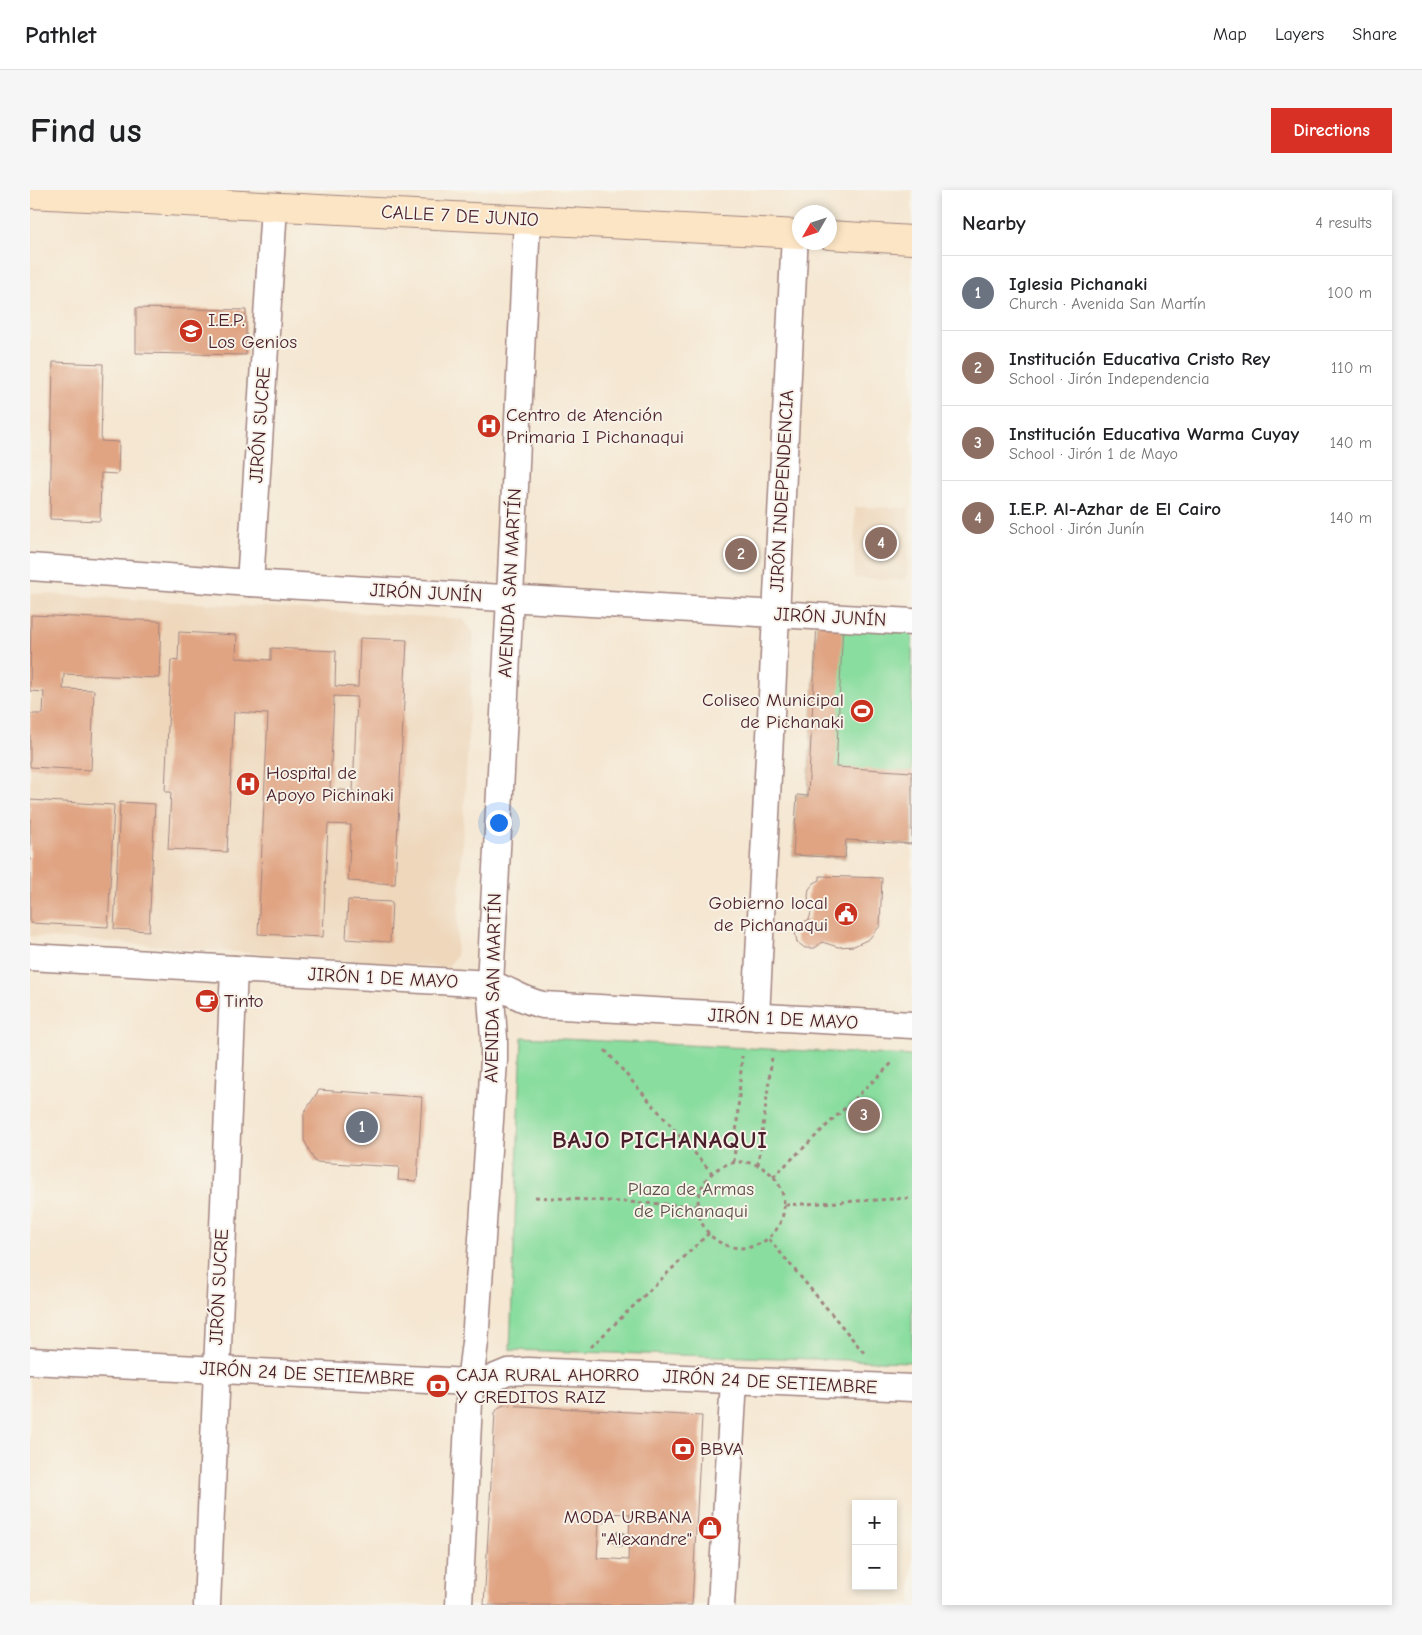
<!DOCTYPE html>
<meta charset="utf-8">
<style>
:root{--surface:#fff;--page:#f6f6f6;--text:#202124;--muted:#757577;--line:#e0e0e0;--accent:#d93025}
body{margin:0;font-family:"Comic Neue",sans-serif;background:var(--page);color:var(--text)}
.controls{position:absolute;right:15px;bottom:15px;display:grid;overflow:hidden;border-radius:0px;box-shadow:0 2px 8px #0003}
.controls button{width:45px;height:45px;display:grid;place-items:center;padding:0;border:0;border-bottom:1px solid var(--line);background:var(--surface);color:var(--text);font:25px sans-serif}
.compass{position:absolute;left:762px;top:15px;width:45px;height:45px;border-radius:50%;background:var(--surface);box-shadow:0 2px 8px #0003;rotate:231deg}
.you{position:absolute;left:468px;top:632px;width:18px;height:18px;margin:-12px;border:4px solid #fff;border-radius:50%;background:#1a73e8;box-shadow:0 0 0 8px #1a73e833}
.badge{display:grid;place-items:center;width:32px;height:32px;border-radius:50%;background:var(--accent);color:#fff;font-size:16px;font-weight:700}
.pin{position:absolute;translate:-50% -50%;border:2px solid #fff;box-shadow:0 1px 5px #0006}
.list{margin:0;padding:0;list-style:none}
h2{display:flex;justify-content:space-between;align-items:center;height:65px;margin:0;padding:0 20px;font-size:21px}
h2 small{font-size:16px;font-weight:400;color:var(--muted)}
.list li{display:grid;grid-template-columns:32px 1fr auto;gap:15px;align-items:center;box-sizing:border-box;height:75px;padding:0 20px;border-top:1px solid var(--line)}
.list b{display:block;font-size:19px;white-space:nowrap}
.list p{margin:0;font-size:16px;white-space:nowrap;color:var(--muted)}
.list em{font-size:16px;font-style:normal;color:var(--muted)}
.map{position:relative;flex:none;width:882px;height:1415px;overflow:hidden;border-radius:0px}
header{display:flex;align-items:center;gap:30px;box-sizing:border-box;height:70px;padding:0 25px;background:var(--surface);border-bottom:1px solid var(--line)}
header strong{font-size:24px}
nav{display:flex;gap:28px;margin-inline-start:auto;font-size:18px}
.intro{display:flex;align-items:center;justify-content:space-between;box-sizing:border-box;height:120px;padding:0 30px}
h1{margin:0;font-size:35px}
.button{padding:12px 22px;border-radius:0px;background:var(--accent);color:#fff;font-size:18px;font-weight:700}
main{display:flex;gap:30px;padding:0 30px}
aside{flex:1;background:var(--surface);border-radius:0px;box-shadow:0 2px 8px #0003}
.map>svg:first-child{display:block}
.built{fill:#eed7bb}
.green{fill:#89dd9f;stroke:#6a7e65}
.building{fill:#e0a483;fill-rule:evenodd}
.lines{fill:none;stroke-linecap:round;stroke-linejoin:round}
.street-casing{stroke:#a0837e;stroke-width:29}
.secondary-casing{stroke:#a0837e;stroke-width:30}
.path{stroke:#a0837e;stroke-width:3;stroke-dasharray:4 4;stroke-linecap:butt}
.street{stroke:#fff;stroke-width:26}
.secondary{stroke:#fce5c4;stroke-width:28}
.tree{fill:#a09386}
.labels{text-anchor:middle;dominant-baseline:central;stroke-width:4;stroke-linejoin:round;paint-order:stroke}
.street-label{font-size:19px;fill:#4a1f2b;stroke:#f7f3e8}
.poi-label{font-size:19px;fill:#4a1f2b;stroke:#f7f3e8;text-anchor:start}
.park-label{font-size:19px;fill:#5a4e48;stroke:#f7f3e8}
.district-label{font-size:24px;font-weight:bold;letter-spacing:1px;fill:#4a1f2b;stroke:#f7f3e8}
</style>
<header>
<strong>Pathlet</strong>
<nav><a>Map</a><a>Layers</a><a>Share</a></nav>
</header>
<div class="intro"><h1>Find us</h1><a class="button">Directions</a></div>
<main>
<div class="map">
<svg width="882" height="1415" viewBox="0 0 882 1415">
<rect width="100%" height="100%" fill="#f7f3e8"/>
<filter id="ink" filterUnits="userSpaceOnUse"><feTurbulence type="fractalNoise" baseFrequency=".02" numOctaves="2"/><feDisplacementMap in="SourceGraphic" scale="10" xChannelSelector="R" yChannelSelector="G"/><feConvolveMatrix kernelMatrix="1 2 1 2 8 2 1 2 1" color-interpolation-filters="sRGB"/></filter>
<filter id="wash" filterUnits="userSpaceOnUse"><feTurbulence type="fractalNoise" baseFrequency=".0096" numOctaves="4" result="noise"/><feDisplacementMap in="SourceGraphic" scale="20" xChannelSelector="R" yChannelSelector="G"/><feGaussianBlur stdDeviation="1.12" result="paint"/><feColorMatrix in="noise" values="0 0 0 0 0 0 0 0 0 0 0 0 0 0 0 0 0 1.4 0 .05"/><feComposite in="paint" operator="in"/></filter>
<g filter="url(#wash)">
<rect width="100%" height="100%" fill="#f5e7d2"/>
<g class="built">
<path d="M 825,317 L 879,318 L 877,390 L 824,388 Z"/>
<path d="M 0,403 L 433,429 L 444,443 L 426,766 L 417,778 L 0,746 Z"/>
</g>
<g class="green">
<path d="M 787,432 L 882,437 L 882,654 L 816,650 L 815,668 L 763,665 L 767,605 L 778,605 Z"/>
<path d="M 492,847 L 882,866 L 882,1172 L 480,1160 Z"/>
</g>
<g id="blocks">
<g class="building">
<path d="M 106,118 L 216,120 L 216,165 L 106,163 Z"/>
<path d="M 23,172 L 73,174 L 71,251 L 89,252 L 88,284 L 71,283 L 70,331 L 20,329 Z"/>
<path d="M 1,425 L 131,431 L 129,488 L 34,484 L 33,499 L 64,500 L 61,580 L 0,577 L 0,524 L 13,524 L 14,502 L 0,501 Z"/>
<path d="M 787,432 L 813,433 L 806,577 L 882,582 L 882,654 L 816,650 L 815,668 L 763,665 L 767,605 L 778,606 Z"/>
<path d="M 149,442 L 207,445 L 206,468 L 241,470 L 241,458 L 306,461 L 305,496 L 328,497 L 330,448 L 377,450 L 365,694 L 318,691 L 321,635 L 298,634 L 293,747 L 228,744 L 238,524 L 204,522 L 197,662 L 138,659 L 141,602 L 135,602 L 141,470 L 148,471 ZM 304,506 L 327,507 L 323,601 L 300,599 Z"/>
<path d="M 0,610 L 84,615 L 78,737 L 0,733 Z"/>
<path d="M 90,612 L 125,614 L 119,741 L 84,739 Z"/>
<path d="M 790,686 L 852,688 L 850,736 L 839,749 L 824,756 L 808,757 L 792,752 L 785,758 L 775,758 L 767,752 L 765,742 L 770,733 L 779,730 L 782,719 L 779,713 L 778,706 L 779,699 L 784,693 L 790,690 Z"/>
<path d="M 318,710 L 362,712 L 360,752 L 316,749 Z"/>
<path d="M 289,900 L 392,907 L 387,991 L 368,990 L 369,977 L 285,972 L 274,950 L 274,923 Z"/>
<path d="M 474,1215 L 672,1226 L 662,1415 L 454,1415 L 465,1223 L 468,1218 ZM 575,1323 L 600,1324 L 598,1370 L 567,1368 L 569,1332 L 575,1333 Z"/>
</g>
</g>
</g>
<g filter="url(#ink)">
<use href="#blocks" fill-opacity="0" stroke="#a0837e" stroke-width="1"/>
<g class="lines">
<g class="street-casing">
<g id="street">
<path d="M 0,377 L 220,393 L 882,432"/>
<path d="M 220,393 L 244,17"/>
<path d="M 0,767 L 460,794 C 479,799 492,811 513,815 L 882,835"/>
<path d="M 726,827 L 765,44"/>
<path d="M 0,1171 L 440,1192 L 456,1191 L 478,1182 L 498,1181 L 882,1198"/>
<path d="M 177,1415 L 204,779"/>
<path d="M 429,1415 L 440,1192 L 445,1152 L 464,871 L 464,848 L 460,794 L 480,408 L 497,30"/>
<path d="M 691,1415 L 704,1190"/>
</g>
</g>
<g class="secondary-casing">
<g id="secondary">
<path d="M 0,4 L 769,44"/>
<path d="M 799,45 L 882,50"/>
</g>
</g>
<g class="path">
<path d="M 575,860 L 682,983"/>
<circle cx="711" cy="1015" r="43"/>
<path d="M 704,972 L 712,866"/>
<path d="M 728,975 L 742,867"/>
<path d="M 743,987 L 863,872"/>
<path d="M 505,1007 L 668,1016"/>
<path d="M 755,1015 L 882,1008"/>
<path d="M 739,1049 L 835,1164"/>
<path d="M 561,1157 L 679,1043"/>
</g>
<use href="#street" class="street"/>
<use href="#secondary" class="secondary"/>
</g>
<circle class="tree" cx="590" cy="1349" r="8"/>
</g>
<defs>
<g id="school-disc" transform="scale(1.25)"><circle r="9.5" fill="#c8321e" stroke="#f7f3e8"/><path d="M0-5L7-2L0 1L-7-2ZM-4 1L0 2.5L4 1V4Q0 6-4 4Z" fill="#fff"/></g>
<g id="hospital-disc" transform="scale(1.25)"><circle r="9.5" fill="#c8321e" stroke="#f7f3e8"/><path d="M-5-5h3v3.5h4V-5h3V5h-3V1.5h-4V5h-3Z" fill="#fff"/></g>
<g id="stadium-disc" transform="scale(1.25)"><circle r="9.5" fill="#c8321e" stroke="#f7f3e8"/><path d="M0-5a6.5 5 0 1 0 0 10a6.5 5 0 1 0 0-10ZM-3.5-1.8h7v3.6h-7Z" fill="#fff"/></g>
<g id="civic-disc" transform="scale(1.25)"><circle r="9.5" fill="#c8321e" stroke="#f7f3e8"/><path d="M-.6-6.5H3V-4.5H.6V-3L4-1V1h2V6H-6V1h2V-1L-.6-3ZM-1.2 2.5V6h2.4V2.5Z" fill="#fff"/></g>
<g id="cafe-disc" transform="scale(1.25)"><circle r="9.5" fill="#c8321e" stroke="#f7f3e8"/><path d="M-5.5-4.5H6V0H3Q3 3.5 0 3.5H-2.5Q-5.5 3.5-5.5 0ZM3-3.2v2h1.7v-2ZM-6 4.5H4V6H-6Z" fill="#fff"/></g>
<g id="bank-disc" transform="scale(1.25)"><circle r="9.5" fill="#c8321e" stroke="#f7f3e8"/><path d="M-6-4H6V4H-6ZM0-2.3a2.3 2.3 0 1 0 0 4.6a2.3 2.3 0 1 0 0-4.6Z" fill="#fff"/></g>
<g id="shop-disc" transform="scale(1.25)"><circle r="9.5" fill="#c8321e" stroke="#f7f3e8"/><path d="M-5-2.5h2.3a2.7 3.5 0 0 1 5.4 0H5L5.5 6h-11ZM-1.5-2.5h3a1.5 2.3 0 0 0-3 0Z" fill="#fff"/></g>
</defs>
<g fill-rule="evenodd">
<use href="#school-disc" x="161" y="141"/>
<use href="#hospital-disc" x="459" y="236"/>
<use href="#stadium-disc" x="832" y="521"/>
<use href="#hospital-disc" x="218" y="594"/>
<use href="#civic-disc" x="816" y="724"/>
<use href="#cafe-disc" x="177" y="811"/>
<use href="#bank-disc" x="408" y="1196"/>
<use href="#bank-disc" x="653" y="1259"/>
<use href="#shop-disc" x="680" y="1338"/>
</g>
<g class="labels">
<g class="street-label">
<text transform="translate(430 26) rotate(3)">CALLE 7 DE JUNIO</text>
<text transform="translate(230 235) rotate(-86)">JIRÓN SUCRE</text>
<text transform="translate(752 301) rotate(-87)">JIRÓN INDEPENDENCIA</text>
<text transform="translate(480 393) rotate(-87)">AVENIDA SAN MARTÍN</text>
<text transform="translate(396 403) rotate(3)">JIRÓN JUNÍN</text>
<text transform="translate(800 427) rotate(3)">JIRÓN JUNÍN</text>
<text transform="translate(353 788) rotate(3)">JIRÓN 1 DE MAYO</text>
<text transform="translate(463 798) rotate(-89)">AVENIDA SAN MARTÍN</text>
<text transform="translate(753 829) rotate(3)">JIRÓN 1 DE MAYO</text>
<text transform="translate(189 1097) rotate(-87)">JIRÓN SUCRE</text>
<text transform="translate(277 1184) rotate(3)">JIRÓN 24 DE SETIEMBRE</text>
<text transform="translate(740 1192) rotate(3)">JIRÓN 24 DE SETIEMBRE</text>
</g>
<g class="poi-label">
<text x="178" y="130">I.E.P.<tspan x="178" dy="22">Los Genios</tspan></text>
<text x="476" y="225">Centro de Atención<tspan x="476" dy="22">Primaria I Pichanaqui</tspan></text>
<text x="814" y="510" text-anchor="end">Coliseo Municipal<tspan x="814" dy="22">de Pichanaki</tspan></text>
<text x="236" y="583">Hospital de<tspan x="236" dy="22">Apoyo Pichinaki</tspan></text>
<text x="798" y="713" text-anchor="end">Gobierno local<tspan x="798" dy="22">de Pichanaqui</tspan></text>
<text x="194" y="811">Tinto</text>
<text x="426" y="1185">CAJA RURAL AHORRO<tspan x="426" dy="22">Y CREDITOS RAIZ</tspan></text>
<text x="670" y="1259">BBVA</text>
<text x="662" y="1327" text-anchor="end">MODA URBANA<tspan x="662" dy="22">"Alexandre"</tspan></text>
</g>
<g class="park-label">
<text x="661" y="999">Plaza de Armas<tspan x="661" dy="22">de Pichanaqui</tspan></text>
</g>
<g class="district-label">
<text x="630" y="950">BAJO PICHANAQUI</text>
</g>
</g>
</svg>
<div class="controls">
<button>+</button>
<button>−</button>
</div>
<svg class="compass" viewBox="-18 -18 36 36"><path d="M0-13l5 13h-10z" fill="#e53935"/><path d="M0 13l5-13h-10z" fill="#757577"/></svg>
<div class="you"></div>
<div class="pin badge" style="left:332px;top:937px;background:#6b7280">1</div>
<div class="pin badge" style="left:711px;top:364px;background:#8d6e63">2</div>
<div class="pin badge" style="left:834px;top:925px;background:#8d6e63">3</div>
<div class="pin badge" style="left:851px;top:353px;background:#8d6e63">4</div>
</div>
<aside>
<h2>Nearby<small>4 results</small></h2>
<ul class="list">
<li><span class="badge" style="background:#6b7280">1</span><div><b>Iglesia Pichanaki</b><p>Church · Avenida San Martín</p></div><em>100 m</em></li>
<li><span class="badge" style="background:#8d6e63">2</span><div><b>Institución Educativa Cristo Rey</b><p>School · Jirón Independencia</p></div><em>110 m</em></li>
<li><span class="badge" style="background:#8d6e63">3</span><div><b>Institución Educativa Warma Cuyay</b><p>School · Jirón 1 de Mayo</p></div><em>140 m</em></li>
<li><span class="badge" style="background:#8d6e63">4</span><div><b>I.E.P. Al-Azhar de El Cairo</b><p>School · Jirón Junín</p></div><em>140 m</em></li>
</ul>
</aside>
</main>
